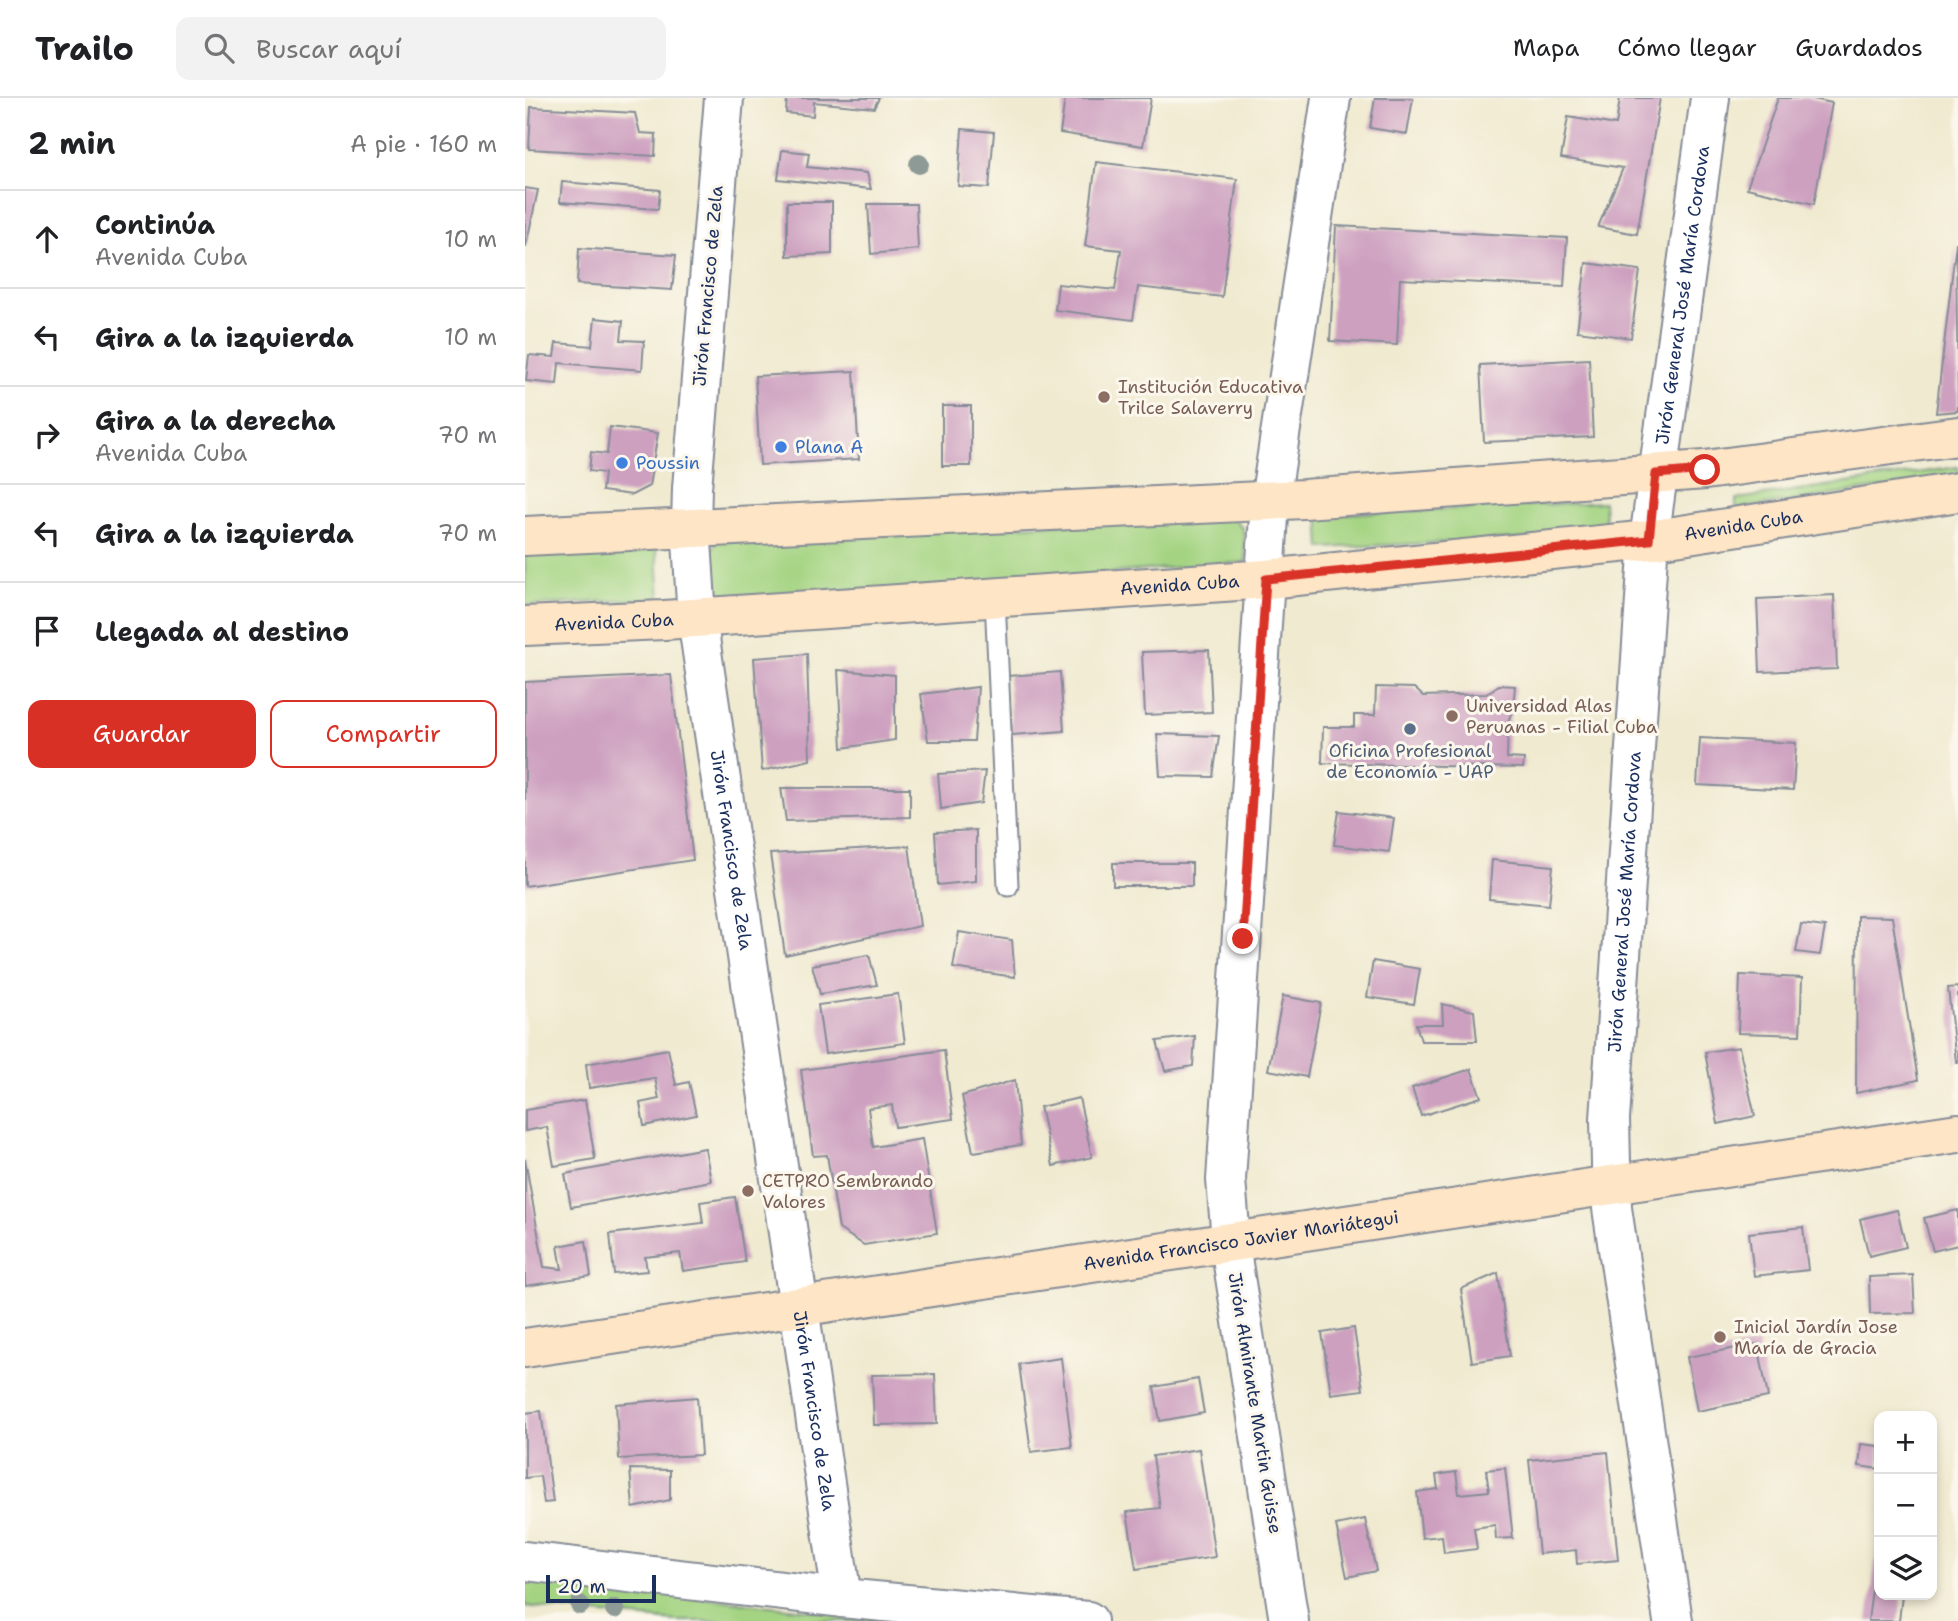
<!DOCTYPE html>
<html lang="es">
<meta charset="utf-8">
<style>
:root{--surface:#fff;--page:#f2f2f2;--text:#202124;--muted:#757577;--line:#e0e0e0;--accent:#d93025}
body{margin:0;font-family:"Shantell Sans",sans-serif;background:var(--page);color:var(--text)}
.controls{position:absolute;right:21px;bottom:21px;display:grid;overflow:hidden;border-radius:14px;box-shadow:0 4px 10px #0003}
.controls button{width:63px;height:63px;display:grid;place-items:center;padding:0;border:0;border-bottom:2px solid var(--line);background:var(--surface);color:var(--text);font:35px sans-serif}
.scale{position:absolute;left:21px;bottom:18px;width:110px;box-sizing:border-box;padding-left:7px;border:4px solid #1b2f5e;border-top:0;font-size:19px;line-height:24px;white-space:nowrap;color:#1b2f5e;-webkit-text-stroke:5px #fbf7ec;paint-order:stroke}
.stop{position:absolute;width:21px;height:21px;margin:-16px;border:5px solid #d93025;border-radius:50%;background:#fff}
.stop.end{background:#d93025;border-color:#fff;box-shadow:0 2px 7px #0008}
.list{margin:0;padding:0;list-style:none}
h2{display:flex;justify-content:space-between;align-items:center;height:91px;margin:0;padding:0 28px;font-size:30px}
h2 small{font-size:23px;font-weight:400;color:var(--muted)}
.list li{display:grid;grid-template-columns:46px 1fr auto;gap:21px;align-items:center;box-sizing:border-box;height:98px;padding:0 28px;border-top:2px solid var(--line)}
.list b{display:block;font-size:26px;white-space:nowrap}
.list p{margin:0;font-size:23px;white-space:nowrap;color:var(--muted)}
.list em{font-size:23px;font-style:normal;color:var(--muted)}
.actions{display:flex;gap:14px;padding:21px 28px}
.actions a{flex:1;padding:16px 0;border:2px solid var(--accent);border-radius:14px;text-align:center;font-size:24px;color:var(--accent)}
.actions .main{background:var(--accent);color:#fff}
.icon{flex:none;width:38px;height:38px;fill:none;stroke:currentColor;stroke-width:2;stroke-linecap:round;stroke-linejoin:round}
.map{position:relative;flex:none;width:1433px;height:1523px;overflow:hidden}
header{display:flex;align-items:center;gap:42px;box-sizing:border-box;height:98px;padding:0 35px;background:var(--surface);border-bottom:2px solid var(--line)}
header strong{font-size:33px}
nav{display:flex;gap:38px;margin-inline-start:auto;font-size:24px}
.search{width:490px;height:63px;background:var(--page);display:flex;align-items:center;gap:18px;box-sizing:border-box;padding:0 24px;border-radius:14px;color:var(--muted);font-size:26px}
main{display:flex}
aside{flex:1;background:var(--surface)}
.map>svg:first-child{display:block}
.green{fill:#a4d482;stroke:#608270;stroke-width:2}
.building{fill:#cda0c0}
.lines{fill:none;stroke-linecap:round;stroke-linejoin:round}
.lane-casing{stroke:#868c97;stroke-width:23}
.street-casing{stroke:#868c97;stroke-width:42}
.secondary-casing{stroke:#868c97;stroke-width:42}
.lane{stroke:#fff;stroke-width:19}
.street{stroke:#fff;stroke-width:38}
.secondary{stroke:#fde5c5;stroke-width:38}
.tree{fill:#8e9a96}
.route{stroke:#d93025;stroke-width:9}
.education-dot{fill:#8d6e63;stroke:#fbf7ec;stroke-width:2.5}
.shop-dot{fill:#3f7fe0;stroke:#fbf7ec;stroke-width:2.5}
.service-dot{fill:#5c6f8a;stroke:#fbf7ec;stroke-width:2.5}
.labels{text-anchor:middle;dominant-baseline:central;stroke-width:6;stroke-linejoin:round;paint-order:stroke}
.street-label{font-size:18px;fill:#1b2f5e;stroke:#fbf7ec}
.education-label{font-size:18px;fill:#785e54;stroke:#fbf7ec;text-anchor:start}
.shop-label{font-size:18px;fill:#366cbe;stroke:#fbf7ec;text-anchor:start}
.service-label{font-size:18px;fill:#4e5e75;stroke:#fbf7ec}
</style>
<header>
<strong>Trailo</strong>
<div class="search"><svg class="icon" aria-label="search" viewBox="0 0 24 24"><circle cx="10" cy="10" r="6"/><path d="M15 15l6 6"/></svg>Buscar aquí</div>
<nav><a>Mapa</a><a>Cómo llegar</a><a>Guardados</a></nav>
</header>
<main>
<aside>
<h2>2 min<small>A pie · 160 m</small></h2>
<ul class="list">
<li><svg class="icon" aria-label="ahead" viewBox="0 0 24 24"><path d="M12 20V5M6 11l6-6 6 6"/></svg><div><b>Continúa</b><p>Avenida Cuba</p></div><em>10 m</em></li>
<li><svg class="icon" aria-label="left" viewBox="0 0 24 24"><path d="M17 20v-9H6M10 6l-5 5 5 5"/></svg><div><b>Gira a la izquierda</b></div><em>10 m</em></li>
<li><svg class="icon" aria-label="right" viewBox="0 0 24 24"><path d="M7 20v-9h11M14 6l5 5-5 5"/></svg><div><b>Gira a la derecha</b><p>Avenida Cuba</p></div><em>70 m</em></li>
<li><svg class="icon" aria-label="left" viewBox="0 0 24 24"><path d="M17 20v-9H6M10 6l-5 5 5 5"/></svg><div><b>Gira a la izquierda</b></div><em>70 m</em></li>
<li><svg class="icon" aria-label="arrive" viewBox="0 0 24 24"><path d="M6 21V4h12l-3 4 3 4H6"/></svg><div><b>Llegada al destino</b></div></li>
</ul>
<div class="actions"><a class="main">Guardar</a><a>Compartir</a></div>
</aside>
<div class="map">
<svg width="1433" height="1523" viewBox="0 0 1433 1523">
<rect width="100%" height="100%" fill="#fbf7ec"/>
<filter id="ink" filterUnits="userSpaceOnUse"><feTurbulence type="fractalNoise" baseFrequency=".0143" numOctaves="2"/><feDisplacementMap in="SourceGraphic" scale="14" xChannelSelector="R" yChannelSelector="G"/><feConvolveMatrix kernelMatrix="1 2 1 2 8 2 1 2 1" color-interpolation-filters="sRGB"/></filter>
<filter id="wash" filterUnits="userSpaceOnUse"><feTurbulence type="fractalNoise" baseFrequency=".00686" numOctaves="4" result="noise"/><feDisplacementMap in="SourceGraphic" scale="28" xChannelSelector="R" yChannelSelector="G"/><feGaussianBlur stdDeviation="1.57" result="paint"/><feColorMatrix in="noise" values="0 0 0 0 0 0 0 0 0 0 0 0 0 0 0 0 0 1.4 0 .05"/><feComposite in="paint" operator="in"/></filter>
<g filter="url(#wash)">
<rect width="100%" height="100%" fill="#f0ead0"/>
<g class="green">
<path d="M 1433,369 L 1433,379 L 1211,411 L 1211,401 Z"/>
<path d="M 1079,404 L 1081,437 L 796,450 L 794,417 Z"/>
<path d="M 707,418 L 718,431 L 721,464 L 195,506 L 183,496 L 183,457 L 193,442 Z"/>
<path d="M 131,445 L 135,500 L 0,508 L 0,453 Z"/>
<path d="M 0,1480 L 378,1523 L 151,1523 L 0,1508 Z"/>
</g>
<g id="blocks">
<g class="building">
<path d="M 262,0 L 354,0 L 349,10 L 289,4 L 288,18 L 261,15 Z"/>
<path d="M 540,0 L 626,0 L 618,48 L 535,35 Z"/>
<path d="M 850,0 L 888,0 L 882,36 L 845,30 Z"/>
<path d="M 1095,0 L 1135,0 L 1112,136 L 1073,129 L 1098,70 L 1036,60 L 1043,19 L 1091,27 Z"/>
<path d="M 1253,0 L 1284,0 L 1307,5 L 1289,106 L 1222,90 Z"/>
<path d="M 6,9 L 110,15 L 115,35 L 131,36 L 130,58 L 4,51 Z"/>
<path d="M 437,31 L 469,34 L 464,90 L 433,88 Z"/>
<path d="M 257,52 L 284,55 L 282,69 L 342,75 L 346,91 L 253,81 Z"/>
<path d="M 571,64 L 712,81 L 697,199 L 613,189 L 608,222 L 530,212 L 533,186 L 590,192 L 596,152 L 560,148 Z"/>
<path d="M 37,84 L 135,92 L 133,111 L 35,104 Z"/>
<path d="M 0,90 L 13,92 L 1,148 L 0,148 Z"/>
<path d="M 262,104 L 307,104 L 307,156 L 262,158 Z"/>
<path d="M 343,106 L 391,106 L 393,151 L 346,156 Z"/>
<path d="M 811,128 L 1042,140 L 1039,189 L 875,181 L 872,247 L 805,243 Z"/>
<path d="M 1431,144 L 1433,313 L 1411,315 Z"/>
<path d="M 54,150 L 151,157 L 147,192 L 52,186 Z"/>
<path d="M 1061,165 L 1115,172 L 1106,240 L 1052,233 Z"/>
<path d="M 70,220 L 98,223 L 96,242 L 119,243 L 117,272 L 34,265 L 32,286 L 1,283 L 4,257 L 29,259 L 31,245 L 67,248 Z"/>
<path d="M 1064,261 L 1068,339 L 959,344 L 955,267 Z"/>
<path d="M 329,273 L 334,361 L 235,367 L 230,278 Z"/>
<rect x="417" y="308" width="29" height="60"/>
<path d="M 85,329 L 133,335 L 124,388 L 107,397 L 77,393 L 79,375 L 64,373 L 66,354 L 82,356 Z"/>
<path d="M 1309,497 L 1312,571 L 1235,574 L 1232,501 Z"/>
<path d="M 684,552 L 687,614 L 620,617 L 617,554 Z"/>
<path d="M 282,556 L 285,662 L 237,673 L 229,560 Z"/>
<path d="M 313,572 L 370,577 L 370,642 L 317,650 Z"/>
<path d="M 535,574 L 539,633 L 487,637 L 483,578 Z"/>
<path d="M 146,577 L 168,762 L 0,788 L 0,584 Z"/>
<path d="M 974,587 L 990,588 L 988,610 L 983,624 L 982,660 L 999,661 L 998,670 L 797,665 L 798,629 L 829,629 L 829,617 L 850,617 L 851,589 L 889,590 L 898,598 L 961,596 Z"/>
<path d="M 453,589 L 449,643 L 403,643 L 396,596 Z"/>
<path d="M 632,636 L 694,638 L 688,679 L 635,678 Z"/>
<path d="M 1175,640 L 1271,645 L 1268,692 L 1172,687 Z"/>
<path d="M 460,673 L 456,705 L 416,711 L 413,676 Z"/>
<path d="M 256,690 L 385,690 L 385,719 L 261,723 Z"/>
<path d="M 814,713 L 869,720 L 864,754 L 809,747 Z"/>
<path d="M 451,732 L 451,783 L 413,787 L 410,734 Z"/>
<path d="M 384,748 L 395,828 L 260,857 L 245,756 Z"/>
<path d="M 967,762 L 1028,768 L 1024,807 L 964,801 Z"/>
<rect x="588" y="765" width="79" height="23"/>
<path d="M 1332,818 L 1367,819 L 1393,982 L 1331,995 Z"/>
<path d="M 1276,826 L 1300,829 L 1295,857 L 1271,854 Z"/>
<path d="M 434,834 L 487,842 L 490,879 L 428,870 Z"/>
<path d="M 344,857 L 352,887 L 295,896 L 287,867 Z"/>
<path d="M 848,863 L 895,871 L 889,906 L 842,899 Z"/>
<path d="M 1215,877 L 1277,880 L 1275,937 L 1213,935 Z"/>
<path d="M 1433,889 L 1433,965 L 1431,965 L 1423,890 Z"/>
<path d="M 373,896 L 380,945 L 300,956 L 293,907 Z"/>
<path d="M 758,898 L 796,905 L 782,979 L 743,972 Z"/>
<path d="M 917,906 L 949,913 L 952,943 L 896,943 L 891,926 L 918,926 Z"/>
<path d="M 670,938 L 668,968 L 640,973 L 632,943 Z"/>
<path d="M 1214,949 L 1230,1018 L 1193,1026 L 1180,954 Z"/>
<path d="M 143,951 L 151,987 L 164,984 L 171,1017 L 119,1028 L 115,1005 L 134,1001 L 130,980 L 64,990 L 61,966 Z"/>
<path d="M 419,952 L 428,1021 L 370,1029 L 367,1007 L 343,1010 L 348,1049 L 397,1041 L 412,1135 L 339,1147 L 314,1131 L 302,1057 L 288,1058 L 276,972 Z"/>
<path d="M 946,971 L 956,999 L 896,1018 L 887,990 Z"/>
<path d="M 490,982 L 496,1047 L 448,1054 L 437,998 Z"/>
<path d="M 554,1000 L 567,1059 L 528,1068 L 515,1009 Z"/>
<path d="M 60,1002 L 70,1061 L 29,1068 L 22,1029 L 0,1033 L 0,1012 Z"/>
<path d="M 180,1050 L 186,1083 L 46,1109 L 40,1076 Z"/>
<path d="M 0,1061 L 19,1169 L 37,1171 L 33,1148 L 61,1143 L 66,1178 L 0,1188 Z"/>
<path d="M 210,1099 L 220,1164 L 158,1173 L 155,1155 L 120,1159 L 122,1173 L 89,1176 L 85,1136 L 178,1125 L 175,1104 Z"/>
<path d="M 1372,1112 L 1381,1149 L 1344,1158 L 1335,1121 Z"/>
<path d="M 1433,1112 L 1433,1147 L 1408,1153 L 1399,1120 Z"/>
<path d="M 1278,1129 L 1283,1172 L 1229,1178 L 1224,1135 Z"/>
<path d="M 973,1175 L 985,1258 L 947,1264 L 936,1191 Z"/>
<path d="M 1388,1177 L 1390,1215 L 1345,1216 L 1344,1179 Z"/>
<path d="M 829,1230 L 838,1292 L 806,1296 L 797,1235 Z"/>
<path d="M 1233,1246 L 1243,1299 L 1172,1313 L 1162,1259 Z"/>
<path d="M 536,1260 L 547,1349 L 506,1354 L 494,1266 Z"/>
<path d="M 410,1276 L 412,1326 L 349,1327 L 347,1277 Z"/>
<path d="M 673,1281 L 679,1315 L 635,1323 L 629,1289 Z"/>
<path d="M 172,1299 L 176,1357 L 94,1361 L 91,1306 Z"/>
<path d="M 16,1313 L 28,1404 L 19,1405 L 15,1378 L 0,1380 L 0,1315 Z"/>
<path d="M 1336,1346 L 1354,1348 L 1354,1371 L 1334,1368 Z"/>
<path d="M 674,1351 L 690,1459 L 611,1471 L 602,1414 L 635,1410 L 628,1358 Z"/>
<path d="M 1083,1354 L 1093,1462 L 1052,1466 L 1051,1452 L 1014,1456 L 1004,1362 Z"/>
<path d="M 980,1370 L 988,1440 L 971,1441 L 970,1427 L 949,1430 L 952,1451 L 919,1455 L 917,1438 L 897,1440 L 892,1394 L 913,1391 L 911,1377 L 931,1374 L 934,1396 L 964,1393 L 961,1372 Z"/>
<path d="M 105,1371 L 145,1372 L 145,1402 L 108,1410 Z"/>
<path d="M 840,1421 L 851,1473 L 822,1479 L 811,1427 Z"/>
<path d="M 1353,1443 L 1354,1497 L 1377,1497 L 1374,1523 L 1343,1523 Z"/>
</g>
</g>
</g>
<g filter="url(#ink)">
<use href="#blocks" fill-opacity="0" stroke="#868c97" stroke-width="2"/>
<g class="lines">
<g class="lane-casing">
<path id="lane" d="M 470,500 L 483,788"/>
</g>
<g class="street-casing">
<g id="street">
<path id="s1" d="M 199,0 L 167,390 L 166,428 L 172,520 L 317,1500"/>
<path d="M 0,1463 L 317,1500 L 563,1523"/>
<path d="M 764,1523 L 708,1166 L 701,1082 L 745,403 L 806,0"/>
<path id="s2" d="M 1148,1523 L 1087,1110 L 1085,1021 L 1124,442 L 1185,0"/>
</g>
</g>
<g class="secondary-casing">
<g id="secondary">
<path d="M 0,438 L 779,401 L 1180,372 L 1433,338"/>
<path id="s3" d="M 0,528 L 139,522 L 742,481 L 1124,442 L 1433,394"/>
<path id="s4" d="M 0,1250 L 1433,1035"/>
</g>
</g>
<use href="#lane" class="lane"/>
<use href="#street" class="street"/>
<use href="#secondary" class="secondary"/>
</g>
<g class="tree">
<circle cx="394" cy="66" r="10"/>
<circle cx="55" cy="1507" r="10"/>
<circle cx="90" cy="1511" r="10"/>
</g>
</g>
<g class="lines" filter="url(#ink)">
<path class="route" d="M 718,841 L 741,481 L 1124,442 L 1131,376 L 1180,372"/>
</g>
<g class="education-dot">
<circle cx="579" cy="299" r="7"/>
<circle cx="927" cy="618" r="7"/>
<circle cx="223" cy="1093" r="7"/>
<circle cx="1195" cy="1239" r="7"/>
</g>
<g class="shop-dot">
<circle cx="256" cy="349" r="7"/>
<circle cx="97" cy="365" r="7"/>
</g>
<circle class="service-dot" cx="885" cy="631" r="7"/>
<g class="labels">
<g class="street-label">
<text transform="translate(183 188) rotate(-85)">Jirón Francisco de Zela</text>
<text stroke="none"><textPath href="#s2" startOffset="1334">Jirón General José María Cordova</textPath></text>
<text stroke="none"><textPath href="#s3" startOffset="1223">Avenida Cuba</textPath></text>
<text stroke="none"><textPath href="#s3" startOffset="656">Avenida Cuba</textPath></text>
<text stroke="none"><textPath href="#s3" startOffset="89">Avenida Cuba</textPath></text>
<text stroke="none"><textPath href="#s1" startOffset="756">Jirón Francisco de Zela</textPath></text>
<text stroke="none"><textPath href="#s2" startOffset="724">Jirón General José María Cordova</textPath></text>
<text stroke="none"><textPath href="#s4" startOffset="724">Avenida Francisco Javier Mariátegui</textPath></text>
<text transform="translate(730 1305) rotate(81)">Jirón Almirante Martin Guisse</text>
<text stroke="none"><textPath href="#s1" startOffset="1323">Jirón Francisco de Zela</textPath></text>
</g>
<g class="education-label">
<text x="593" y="289">Institución Educativa<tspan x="593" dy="21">Trilce Salaverry</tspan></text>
<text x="941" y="608">Universidad Alas<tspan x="941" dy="21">Peruanas - Filial Cuba</tspan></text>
<text x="237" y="1083">CETPRO Sembrando<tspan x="237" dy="21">Valores</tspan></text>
<text x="1209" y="1229">Inicial Jardín Jose<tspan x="1209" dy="21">María de Gracia</tspan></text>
</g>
<g class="shop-label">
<text x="270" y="349">Plana A</text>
<text x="111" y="365">Poussin</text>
</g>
<g class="service-label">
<text x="885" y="653">Oficina Profesional<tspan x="885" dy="21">de Economía - UAP</tspan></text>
</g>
</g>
</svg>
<div class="controls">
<button>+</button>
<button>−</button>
<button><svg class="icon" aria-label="layers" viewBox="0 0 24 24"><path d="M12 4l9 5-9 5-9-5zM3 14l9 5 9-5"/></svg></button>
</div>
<div class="scale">20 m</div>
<div class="stop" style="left:1180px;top:372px"></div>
<div class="stop end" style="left:718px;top:841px"></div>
</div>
</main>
